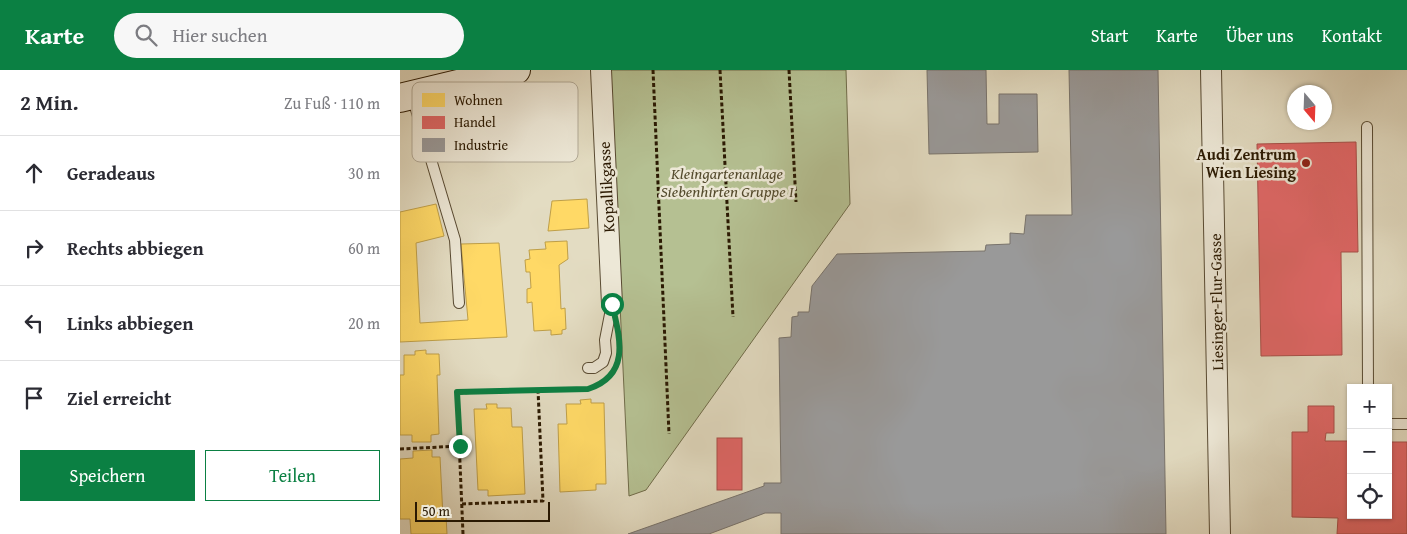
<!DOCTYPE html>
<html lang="de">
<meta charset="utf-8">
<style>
:root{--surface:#fff;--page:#f7f7f7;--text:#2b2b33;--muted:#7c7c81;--line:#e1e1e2;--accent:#0b8043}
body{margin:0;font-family:"Gentium Book Plus",serif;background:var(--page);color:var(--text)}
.controls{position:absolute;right:15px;bottom:15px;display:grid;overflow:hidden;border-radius:0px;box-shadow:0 1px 4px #0004}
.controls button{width:45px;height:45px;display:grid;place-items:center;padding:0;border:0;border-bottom:1px solid var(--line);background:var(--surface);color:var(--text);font:25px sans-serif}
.compass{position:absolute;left:887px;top:15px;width:45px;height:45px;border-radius:50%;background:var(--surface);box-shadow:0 1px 4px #0004;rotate:161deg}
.scale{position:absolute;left:15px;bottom:12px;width:135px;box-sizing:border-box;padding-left:5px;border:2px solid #2a1902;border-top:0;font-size:14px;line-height:18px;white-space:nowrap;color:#2a1902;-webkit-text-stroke:4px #ede8d7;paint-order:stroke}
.stop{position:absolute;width:15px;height:15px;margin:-11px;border:4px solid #0b8043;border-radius:50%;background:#fff}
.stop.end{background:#0b8043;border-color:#fff;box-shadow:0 1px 5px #0008}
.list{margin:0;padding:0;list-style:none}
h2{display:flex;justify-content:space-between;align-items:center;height:65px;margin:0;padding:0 20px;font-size:21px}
h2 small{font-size:16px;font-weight:400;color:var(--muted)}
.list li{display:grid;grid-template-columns:32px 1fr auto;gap:15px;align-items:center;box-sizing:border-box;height:75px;padding:0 20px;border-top:1px solid var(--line)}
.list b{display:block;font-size:19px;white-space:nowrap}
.list em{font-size:16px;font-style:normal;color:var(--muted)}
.actions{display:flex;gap:10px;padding:15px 20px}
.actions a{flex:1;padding:11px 0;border:1px solid var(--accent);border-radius:0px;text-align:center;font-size:18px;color:var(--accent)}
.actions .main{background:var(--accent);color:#fff}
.icon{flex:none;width:28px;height:28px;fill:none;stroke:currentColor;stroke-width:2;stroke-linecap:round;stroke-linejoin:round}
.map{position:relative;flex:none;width:1007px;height:464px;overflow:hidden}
header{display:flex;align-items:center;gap:30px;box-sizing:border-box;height:70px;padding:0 25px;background:var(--accent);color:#fff}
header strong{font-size:24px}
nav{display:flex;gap:28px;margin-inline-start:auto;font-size:18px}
.search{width:350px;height:45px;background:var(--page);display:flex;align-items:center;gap:12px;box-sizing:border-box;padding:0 18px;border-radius:28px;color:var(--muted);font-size:19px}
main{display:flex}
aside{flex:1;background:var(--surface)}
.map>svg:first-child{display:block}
.green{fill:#b5c092;stroke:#706c4a}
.homes{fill:#ffd966;stroke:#bf9f48}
.shops{fill:#e06666;stroke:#a94f48}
.industry{fill:#999;stroke:#78736c}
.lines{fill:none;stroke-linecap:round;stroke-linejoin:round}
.lane-casing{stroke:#584a32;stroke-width:12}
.street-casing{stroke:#584a32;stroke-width:22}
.secondary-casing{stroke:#2a1902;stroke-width:30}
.path{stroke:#2a1902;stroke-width:3;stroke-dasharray:4 2.5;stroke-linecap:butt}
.lane{stroke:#ede8d7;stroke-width:10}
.street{stroke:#ede8d7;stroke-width:20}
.secondary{stroke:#ede8d7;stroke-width:28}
.route{stroke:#0b8043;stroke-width:6}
.poi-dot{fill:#8f2418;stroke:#ede8d7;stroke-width:2}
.labels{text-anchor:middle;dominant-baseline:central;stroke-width:5;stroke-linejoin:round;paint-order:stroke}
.poi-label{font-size:16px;font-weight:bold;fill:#2a1902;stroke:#ede8d7;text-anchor:end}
.park-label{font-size:16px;font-style:italic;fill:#544b2d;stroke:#ede8d7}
.street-label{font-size:16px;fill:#2a1902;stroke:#ede8d7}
.key{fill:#ede8d7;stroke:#b2aa97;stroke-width:1}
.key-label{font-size:14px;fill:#2a1902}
</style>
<header>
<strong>Karte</strong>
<div class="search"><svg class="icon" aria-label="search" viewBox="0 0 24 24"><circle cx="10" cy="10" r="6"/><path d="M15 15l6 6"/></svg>Hier suchen</div>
<nav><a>Start</a><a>Karte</a><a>Über uns</a><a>Kontakt</a></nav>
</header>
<main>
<aside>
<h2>2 Min.<small>Zu Fuß · 110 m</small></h2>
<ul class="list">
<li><svg class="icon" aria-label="ahead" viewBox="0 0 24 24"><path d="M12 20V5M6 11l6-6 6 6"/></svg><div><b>Geradeaus</b></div><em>30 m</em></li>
<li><svg class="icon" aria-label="right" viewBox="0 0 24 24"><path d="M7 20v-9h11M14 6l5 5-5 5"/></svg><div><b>Rechts abbiegen</b></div><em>60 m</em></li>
<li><svg class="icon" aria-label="left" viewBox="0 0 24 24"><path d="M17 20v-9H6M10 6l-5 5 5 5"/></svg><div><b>Links abbiegen</b></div><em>20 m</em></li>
<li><svg class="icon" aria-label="arrive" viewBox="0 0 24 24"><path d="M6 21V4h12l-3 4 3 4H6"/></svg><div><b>Ziel erreicht</b></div></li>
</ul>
<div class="actions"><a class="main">Speichern</a><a>Teilen</a></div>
</aside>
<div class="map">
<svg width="1007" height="464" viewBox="0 0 1007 464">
<rect width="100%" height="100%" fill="#e3dcc2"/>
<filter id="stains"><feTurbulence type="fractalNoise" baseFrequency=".004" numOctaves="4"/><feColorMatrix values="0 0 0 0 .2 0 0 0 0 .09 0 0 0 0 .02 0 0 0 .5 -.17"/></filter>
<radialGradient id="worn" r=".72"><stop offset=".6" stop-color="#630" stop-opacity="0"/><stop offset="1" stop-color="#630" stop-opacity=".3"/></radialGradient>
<path class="green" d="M 209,0 L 446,0 L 450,134 L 246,420 L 229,426 Z"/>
<g class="homes">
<path d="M 187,129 L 189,158 L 148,161 L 152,131 Z"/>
<path d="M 36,134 L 44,166 L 16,173 L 20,253 L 68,250 L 61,174 L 99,173 L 107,267 L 0,272 L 0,142 Z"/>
<path d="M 167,171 L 168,189 L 159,195 L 161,239 L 165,238 L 166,259 L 162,260 L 162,264 L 151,265 L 151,260 L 134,261 L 132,232 L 127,233 L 127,219 L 131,218 L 130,202 L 126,202 L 125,190 L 130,189 L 129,180 L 146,179 L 145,172 Z"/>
<path d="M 26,280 L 26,284 L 39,284 L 40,305 L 37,305 L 39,364 L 31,365 L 31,372 L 12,372 L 12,365 L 0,365 L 0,305 L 4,305 L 4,285 L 15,285 L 15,281 Z"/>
<path d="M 191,329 L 191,333 L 204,333 L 206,414 L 196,414 L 196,420 L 160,422 L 158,354 L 167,354 L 166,334 L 181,334 L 180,330 Z"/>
<path d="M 86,334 L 97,334 L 97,338 L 111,338 L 112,357 L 122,357 L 125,424 L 88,426 L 88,420 L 78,420 L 74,339 L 87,339 Z"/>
<path d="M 32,380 L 32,387 L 40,387 L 43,447 L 46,446 L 47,464 L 11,464 L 10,449 L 0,449 L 0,389 L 13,388 L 13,381 Z"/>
</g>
<g class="shops">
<path d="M 956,72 L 958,182 L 941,182 L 942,285 L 861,286 L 857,74 Z"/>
<path d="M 908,336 L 934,336 L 934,363 L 926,363 L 925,371 L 951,371 L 951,445 L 988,445 L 988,372 L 1007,372 L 1007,464 L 937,464 L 938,448 L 892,447 L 892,362 L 908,362 Z"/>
<rect x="317" y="368" width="25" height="52"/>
</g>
<g class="industry">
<path d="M 527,0 L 586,0 L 587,54 L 599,54 L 599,24 L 637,24 L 638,82 L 529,84 Z"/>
<path d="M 669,0 L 758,0 L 766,464 L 381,464 L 381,443 L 365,443 L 309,464 L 228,464 L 364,416 L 364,413 L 381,413 L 379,268 L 391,267 L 392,247 L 398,246 L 398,242 L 409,242 L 412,216 L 437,184 L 585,181 L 586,175 L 610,174 L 610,163 L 624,164 L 626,145 L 672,145 Z"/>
</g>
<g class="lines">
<g class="lane-casing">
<g id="lane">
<path d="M 12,26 L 55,170 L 59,233"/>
<path d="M 967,57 L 968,318"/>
<path d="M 188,298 L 194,298 L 203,292 L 206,283 L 205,270 L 212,234"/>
<path d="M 988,354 L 1007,354"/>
</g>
</g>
<g class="street-casing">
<g id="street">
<path d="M 201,0 L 212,234"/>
<path d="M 811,0 L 820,464"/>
</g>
</g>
<g class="secondary-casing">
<path id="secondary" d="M 0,28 L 116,0"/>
</g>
<g class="path">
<path d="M 253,0 L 269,364"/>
<path d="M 320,0 L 333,247"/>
<path d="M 389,0 L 396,132"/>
<path d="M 0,379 L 60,376"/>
<path d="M 62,434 L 143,431 L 138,320"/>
<path d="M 63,464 L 57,323 L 188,319 L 199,315 L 210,305"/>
</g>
<use href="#lane" class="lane"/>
<use href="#street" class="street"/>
<use href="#secondary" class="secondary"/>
</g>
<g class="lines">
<path class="route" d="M 60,376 L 57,322 L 188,319 C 231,305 220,268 212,234"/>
</g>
<circle class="poi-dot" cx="906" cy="93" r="5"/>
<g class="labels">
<g class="poi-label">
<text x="896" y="84">Audi Zentrum<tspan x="896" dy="18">Wien Liesing</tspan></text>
</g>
<g class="park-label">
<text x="327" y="103">Kleingartenanlage<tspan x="327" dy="18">Siebenhirten Gruppe I</tspan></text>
</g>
<g class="street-label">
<text transform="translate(206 117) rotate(-93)">Kopallikgasse</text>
<text transform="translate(816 232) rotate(-91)">Liesinger-Flur-Gasse</text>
</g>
</g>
<rect x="12" y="12" width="166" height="80" rx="8" class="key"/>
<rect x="22" y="23" width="23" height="14" fill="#ffd966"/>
<rect x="22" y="46" width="23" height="13" fill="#e06666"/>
<rect x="22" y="68" width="23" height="14" fill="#999"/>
<g class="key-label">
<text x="54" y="35">Wohnen</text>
<text x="54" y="57">Handel</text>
<text x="54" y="80">Industrie</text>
</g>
<rect width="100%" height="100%" filter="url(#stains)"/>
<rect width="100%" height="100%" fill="url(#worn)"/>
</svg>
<div class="controls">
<button>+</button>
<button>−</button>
<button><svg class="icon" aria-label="locate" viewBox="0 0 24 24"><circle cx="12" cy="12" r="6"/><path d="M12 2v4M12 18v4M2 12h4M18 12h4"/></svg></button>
</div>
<svg class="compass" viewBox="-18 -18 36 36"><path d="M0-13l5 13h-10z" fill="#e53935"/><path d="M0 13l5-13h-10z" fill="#7c7c81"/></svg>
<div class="scale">50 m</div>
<div class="stop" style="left:212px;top:234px"></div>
<div class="stop end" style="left:60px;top:376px"></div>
</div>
</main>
